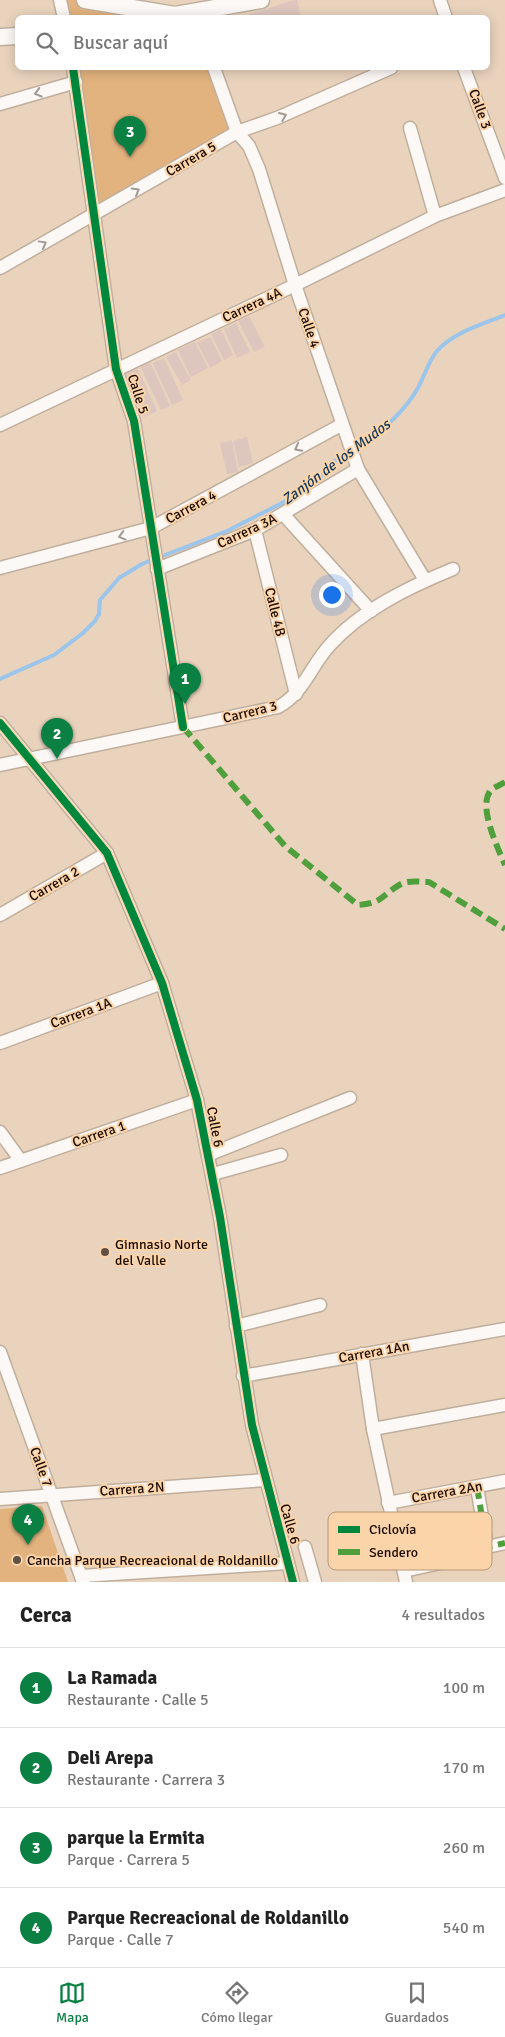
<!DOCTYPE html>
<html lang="es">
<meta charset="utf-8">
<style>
:root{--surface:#fff;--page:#f2f2f2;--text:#222;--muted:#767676;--line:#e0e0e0;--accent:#0b8043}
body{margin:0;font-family:Signika,sans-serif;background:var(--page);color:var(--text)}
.you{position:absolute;left:331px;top:594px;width:18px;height:18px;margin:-12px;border:4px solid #fff;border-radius:50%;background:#1a73e8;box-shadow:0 0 0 8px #1a73e833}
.badge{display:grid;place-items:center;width:32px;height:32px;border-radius:50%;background:var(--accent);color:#fff;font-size:16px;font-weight:700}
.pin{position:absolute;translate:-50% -41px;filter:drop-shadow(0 1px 2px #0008)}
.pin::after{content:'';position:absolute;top:26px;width:18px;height:15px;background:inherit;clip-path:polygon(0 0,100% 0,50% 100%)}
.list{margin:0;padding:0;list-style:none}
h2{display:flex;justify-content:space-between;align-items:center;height:65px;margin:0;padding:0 20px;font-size:21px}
h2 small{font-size:16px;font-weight:400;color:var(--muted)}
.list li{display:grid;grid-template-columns:32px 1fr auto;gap:15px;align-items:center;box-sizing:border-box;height:80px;padding:0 20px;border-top:1px solid var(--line)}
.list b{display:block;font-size:19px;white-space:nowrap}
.list p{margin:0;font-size:16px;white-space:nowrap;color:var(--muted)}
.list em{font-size:16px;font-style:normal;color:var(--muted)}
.icon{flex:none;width:28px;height:28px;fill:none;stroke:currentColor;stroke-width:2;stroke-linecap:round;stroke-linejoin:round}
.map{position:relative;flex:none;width:505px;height:1582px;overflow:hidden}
.search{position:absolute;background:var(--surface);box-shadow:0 2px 12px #0003;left:15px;right:15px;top:15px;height:55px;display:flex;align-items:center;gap:12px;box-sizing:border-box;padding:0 18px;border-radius:8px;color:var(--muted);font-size:19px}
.sheet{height:385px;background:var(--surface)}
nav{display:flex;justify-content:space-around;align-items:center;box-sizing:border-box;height:70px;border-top:1px solid var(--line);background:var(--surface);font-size:14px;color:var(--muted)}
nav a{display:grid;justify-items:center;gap:2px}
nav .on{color:var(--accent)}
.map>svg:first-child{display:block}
.green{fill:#e2b37e}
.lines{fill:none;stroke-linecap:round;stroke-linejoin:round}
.stream{stroke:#9bc5eb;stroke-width:4}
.building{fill:#ddc6be}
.minor-casing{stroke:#c0ae9d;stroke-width:15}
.major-casing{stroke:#c0ae9d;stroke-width:19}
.minor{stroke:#fcf8f5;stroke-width:12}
.major{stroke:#fcf8f5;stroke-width:16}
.quiet{stroke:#4f9f3c;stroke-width:6;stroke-dasharray:12 6;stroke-linecap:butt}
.cycleway-casing{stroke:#fcd4aa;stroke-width:11}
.cycleway{stroke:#00873e;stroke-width:8}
.oneway{stroke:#a19993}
.poi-dot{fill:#625142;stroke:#fcd4aa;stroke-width:2}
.labels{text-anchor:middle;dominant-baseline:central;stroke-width:4;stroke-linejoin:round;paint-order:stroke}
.street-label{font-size:14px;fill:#190b00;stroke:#fcd4aa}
.poi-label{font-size:14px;fill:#190b00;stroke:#fcd4aa;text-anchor:start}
.water-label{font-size:15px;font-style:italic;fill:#143959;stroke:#fcd4aa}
.key{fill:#fcd4aa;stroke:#b89877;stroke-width:1}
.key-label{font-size:14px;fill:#190b00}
</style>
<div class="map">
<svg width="505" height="1582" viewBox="0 0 505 1582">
<rect width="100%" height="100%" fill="#e9d3bd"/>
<g class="green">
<path d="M 60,0 L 85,0 L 198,17 L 64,17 Z"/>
<path d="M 73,68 L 214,68 L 237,132 L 94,215 Z"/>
<path d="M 42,1506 L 68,1582 L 0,1582 L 0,1509 Z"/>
</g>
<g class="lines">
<g class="stream">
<path d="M 355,449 C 380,433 403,414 418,388 C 424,377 429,360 437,351 C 454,332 483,324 505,315"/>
<path d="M 0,679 L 54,655 L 83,633 L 95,621 L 99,614 L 100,600 L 119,578 L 142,564 L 227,531 L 286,501 L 320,478 L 333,462 L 349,452"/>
</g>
</g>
<g class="building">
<path d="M 294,0 L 297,0 L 301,18 L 238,18 Z"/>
<path d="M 249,316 L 265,347 L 254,352 L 238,321 Z"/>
<path d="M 236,323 L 250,352 L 237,358 L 224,329 Z"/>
<path d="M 221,329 L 233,355 L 224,360 L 211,334 Z"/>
<path d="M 210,337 L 222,361 L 210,368 L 197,343 Z"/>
<path d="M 195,342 L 208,368 L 191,377 L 178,350 Z"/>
<path d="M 176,352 L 191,380 L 182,385 L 166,357 Z"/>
<path d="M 164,358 L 183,400 L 172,405 L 153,363 Z"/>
<path d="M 150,362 L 170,406 L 161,410 L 140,366 Z"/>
<path d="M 137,367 L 157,411 L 144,417 L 124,374 Z"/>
<path d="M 247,437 L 253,463 L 239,467 L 233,441 Z"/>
<path d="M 232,440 L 238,472 L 227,474 L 220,443 Z"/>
</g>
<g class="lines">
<g class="minor-casing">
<g id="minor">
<path d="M 60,0 L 64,18"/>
<path d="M 440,0 L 446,18"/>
<path d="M 73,68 L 116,369 L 134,421 L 183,727"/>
<path d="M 214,68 L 237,132 L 249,146 L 259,169 L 295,285 L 358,469 L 425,580"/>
<path d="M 464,68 L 505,178"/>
<path d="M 0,104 L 76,82"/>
<path d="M 410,128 L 435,216"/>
<path d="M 0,268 L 237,132 L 277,118 L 391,68"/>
<path d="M 0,425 L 295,285 L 435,216 L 505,190"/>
<path d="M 283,514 L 371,611"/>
<path d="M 255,530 L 296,694"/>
<path d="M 0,568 L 151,528 L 341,425"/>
<path d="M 157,569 L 255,530 L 358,469"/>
<path d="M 0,723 L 107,853 L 162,983 L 197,1100 L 220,1217 L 252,1425 L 293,1582"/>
<path d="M 0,765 L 278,707 C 303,694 311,666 329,646 C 361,610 409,587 453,569"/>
<path d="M 0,915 L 107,853"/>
<path d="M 0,1043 L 162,983"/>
<path d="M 0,1132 L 21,1161"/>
<path d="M 208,1155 L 350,1098"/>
<path d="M 0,1168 L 197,1100"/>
<path d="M 213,1174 L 281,1155"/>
<path d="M 236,1326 L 320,1305"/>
<path d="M 0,1352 L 83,1582"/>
<path d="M 362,1354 L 373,1429 L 406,1582"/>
<path d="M 243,1376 L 505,1329"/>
<path d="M 373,1429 L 505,1405"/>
<path d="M 477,1487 L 487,1547 L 505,1543"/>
<path d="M 0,1499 L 265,1480"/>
<path d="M 388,1503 L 505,1481"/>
<path d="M 305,1547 L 315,1582"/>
<path d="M 404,1571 L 454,1560"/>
<path d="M 81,1576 L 288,1563"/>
</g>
</g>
<g class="major-casing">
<g id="major">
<path d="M 85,0 L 175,15 L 261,0"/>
<path d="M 0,37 L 18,36"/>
</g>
</g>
<use href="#minor" class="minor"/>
<use href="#major" class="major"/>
<g class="quiet">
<path d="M 183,727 L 285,846 L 358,905 C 384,903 381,895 401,884 C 409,880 420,882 429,882 L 505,929"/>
<path d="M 505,782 C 501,785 494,787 491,790 C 477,806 498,848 505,865"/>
<path d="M 477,1487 L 487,1547 L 505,1543"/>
</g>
<g class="cycleway-casing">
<g id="cycleway">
<path d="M 73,68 L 116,369 L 134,421 L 183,727"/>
<path d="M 0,723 L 107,853 L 162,983 L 197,1100 L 220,1217 L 252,1425 L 293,1582"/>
</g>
</g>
<use href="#cycleway" class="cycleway"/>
</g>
<defs><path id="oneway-chevron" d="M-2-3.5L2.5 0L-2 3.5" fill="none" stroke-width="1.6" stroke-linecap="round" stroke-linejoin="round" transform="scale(1.25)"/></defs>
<g class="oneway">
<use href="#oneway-chevron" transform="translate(38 93) rotate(164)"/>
<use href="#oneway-chevron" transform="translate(283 116) rotate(-23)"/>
<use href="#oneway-chevron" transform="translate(136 191) rotate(-30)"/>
<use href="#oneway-chevron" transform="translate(43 244) rotate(-29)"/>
<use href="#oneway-chevron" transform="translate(298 448) rotate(152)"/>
<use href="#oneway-chevron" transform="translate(122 536) rotate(165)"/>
</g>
<g class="poi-dot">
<circle cx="105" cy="1252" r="5"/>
<circle cx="17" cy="1560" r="5"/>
</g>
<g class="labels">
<g class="street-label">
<text transform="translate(480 109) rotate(70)">Calle 3</text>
<text transform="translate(191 159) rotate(-30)">Carrera 5</text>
<text transform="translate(252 305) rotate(-25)">Carrera 4A</text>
<text transform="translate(309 328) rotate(71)">Calle 4</text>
<text transform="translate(138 394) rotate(72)">Calle 5</text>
<text transform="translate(191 507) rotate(-28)">Carrera 4</text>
<text transform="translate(247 531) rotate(-25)">Carrera 3A</text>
<text transform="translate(275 612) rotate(76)">Calle 4B</text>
<text transform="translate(250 712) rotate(-14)">Carrera 3</text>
<text transform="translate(54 884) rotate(-30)">Carrera 2</text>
<text transform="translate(81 1013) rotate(-20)">Carrera 1A</text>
<text transform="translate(215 1127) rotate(79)">Calle 6</text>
<text transform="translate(99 1134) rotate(-19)">Carrera 1</text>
<text transform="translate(374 1352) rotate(-10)">Carrera 1An</text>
<text transform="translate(41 1467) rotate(70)">Calle 7</text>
<text transform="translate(132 1489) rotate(-4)">Carrera 2N</text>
<text transform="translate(447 1492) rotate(-10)">Carrera 2An</text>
<text transform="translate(290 1524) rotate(74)">Calle 6</text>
</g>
<g class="poi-label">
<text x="115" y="1244">Gimnasio Norte<tspan x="115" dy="16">del Valle</tspan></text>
<text x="27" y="1560">Cancha Parque Recreacional de Roldanillo</text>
</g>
<g class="water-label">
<text transform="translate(336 462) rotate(-37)">Zanjón de los Mudos</text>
</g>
</g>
<rect x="328" y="1512" width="164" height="58" rx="8" class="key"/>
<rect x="338" y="1526" width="22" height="7" fill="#00873e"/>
<rect x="338" y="1549" width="22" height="6" fill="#4f9f3c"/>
<g class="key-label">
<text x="369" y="1534">Ciclovía</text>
<text x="369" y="1557">Sendero</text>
</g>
</svg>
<div class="you"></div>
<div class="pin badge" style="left:185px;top:704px">1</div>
<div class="pin badge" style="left:57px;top:759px">2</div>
<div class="pin badge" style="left:130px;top:157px">3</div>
<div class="pin badge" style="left:28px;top:1545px">4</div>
<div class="search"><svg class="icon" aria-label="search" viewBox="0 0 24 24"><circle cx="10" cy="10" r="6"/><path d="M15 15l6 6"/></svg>Buscar aquí</div>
</div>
<section class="sheet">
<h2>Cerca<small>4 resultados</small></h2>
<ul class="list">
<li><span class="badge">1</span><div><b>La Ramada</b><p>Restaurante · Calle 5</p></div><em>100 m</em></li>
<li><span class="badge">2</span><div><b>Deli Arepa</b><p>Restaurante · Carrera 3</p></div><em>170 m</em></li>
<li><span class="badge">3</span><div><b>parque la Ermita</b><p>Parque · Carrera 5</p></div><em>260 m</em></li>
<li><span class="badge">4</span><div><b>Parque Recreacional de Roldanillo</b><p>Parque · Calle 7</p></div><em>540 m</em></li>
</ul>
</section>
<nav>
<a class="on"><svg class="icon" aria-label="map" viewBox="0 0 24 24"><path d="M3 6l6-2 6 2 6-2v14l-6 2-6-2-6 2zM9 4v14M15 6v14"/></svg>Mapa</a>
<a><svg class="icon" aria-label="directions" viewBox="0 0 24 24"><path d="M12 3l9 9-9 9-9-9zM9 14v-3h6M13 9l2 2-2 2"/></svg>Cómo llegar</a>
<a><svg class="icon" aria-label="saved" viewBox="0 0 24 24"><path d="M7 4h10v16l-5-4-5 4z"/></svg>Guardados</a>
</nav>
